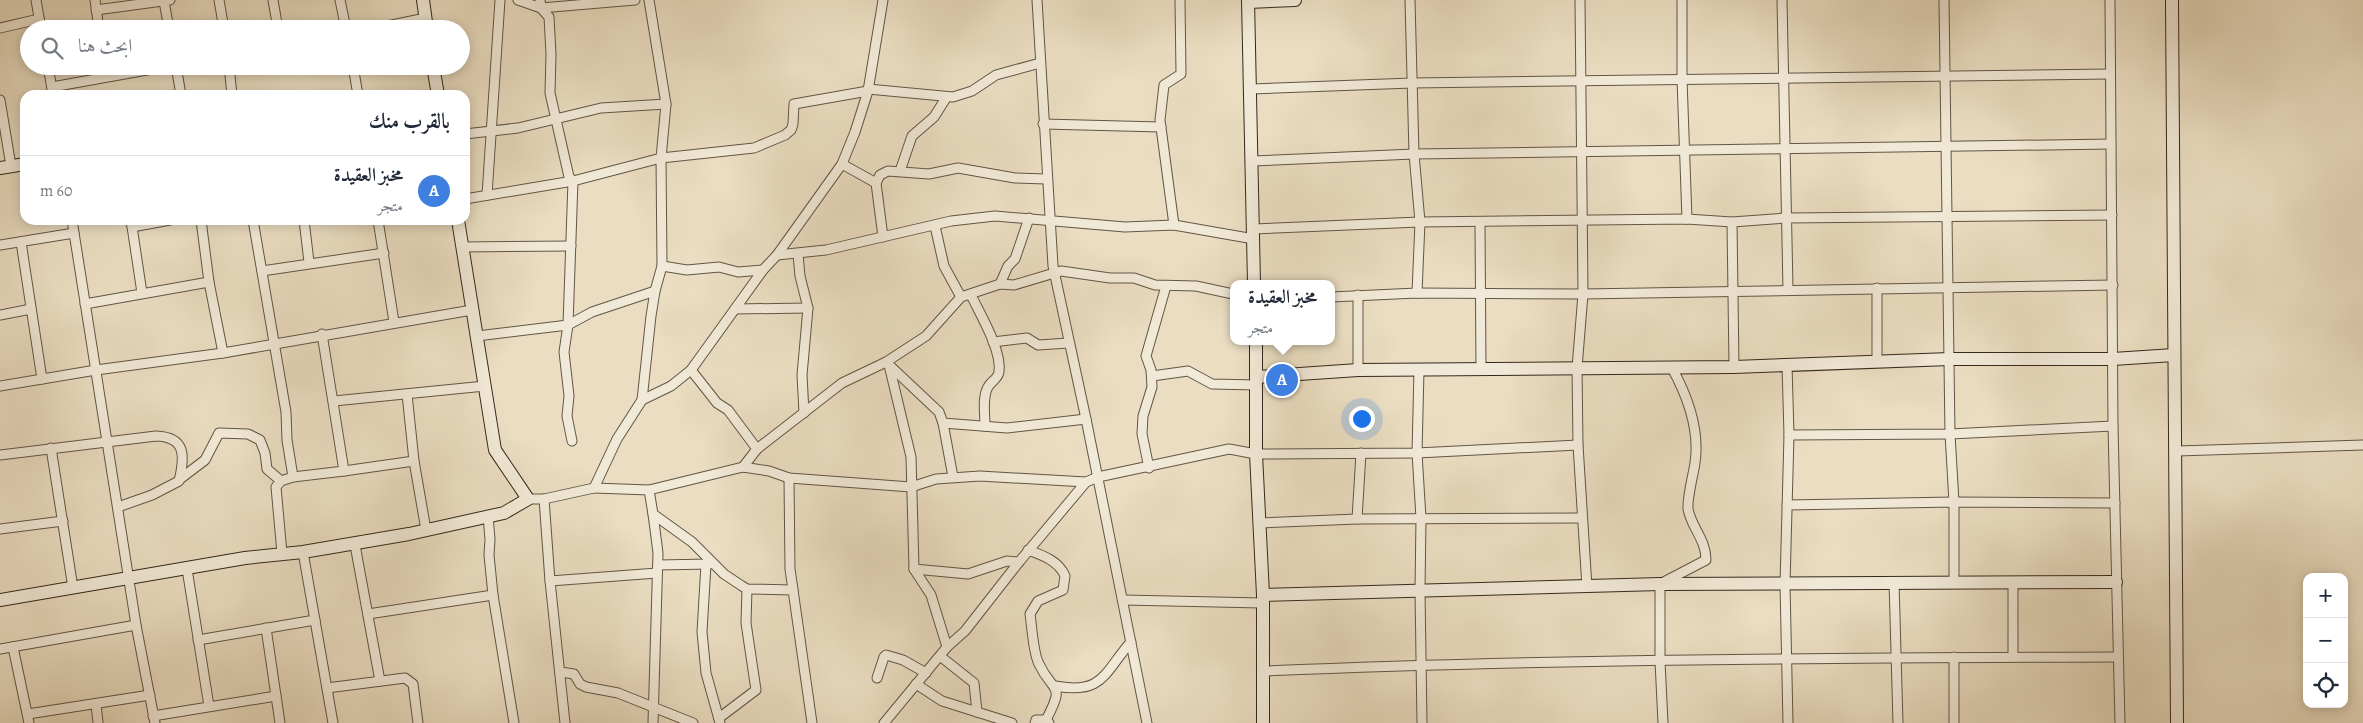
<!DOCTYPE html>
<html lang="ar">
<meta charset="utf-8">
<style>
:root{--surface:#fff;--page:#f6f6f7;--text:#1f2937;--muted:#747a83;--line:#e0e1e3;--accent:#ea580c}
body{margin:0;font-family:Alegreya,Amiri,serif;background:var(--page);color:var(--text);direction:rtl}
.controls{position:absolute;right:15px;bottom:15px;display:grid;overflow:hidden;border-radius:10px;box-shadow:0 2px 12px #0003}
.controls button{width:45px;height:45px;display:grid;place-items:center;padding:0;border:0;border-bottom:1px solid var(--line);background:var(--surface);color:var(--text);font:25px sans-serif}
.you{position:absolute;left:1361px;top:418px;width:18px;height:18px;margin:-12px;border:4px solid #fff;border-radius:50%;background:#1a73e8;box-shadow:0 0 0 8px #1a73e833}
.badge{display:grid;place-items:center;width:32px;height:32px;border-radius:50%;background:var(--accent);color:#fff;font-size:16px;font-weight:700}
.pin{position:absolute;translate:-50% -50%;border:2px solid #fff;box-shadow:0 1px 5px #0006}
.popup{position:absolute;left:1230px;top:280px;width:105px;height:65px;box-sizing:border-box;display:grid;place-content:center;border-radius:10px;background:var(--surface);filter:drop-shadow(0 1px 4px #0005);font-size:16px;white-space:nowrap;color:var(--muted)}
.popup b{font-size:19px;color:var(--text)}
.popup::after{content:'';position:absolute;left:50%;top:100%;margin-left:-10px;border:10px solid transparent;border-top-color:var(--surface)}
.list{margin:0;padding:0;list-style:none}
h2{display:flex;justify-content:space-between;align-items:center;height:65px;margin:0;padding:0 20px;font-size:21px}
h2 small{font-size:16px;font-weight:400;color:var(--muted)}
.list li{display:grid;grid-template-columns:32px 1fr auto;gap:15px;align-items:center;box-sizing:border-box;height:70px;padding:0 20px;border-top:1px solid var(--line)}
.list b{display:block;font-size:19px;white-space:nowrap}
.list p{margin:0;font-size:16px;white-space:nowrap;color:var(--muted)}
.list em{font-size:16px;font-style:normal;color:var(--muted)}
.icon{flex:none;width:28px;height:28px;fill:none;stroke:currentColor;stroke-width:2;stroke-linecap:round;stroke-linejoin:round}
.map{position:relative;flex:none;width:2363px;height:723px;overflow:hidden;direction:ltr}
.search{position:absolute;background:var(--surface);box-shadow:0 2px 12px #0003;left:20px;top:20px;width:450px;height:55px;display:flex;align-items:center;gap:12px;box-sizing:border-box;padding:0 18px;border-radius:28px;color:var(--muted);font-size:19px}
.panel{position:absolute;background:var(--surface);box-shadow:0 2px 12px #0003;left:20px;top:90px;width:450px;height:135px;border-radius:15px;direction:rtl}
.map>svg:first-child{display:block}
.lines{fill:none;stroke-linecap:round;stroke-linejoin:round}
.street-casing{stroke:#625545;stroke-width:11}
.secondary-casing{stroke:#34281c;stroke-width:14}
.street{stroke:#f1e9d7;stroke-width:9}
.secondary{stroke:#f1e9d7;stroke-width:12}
</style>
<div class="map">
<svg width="2363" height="723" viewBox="0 0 2363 723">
<rect width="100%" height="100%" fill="#eaddc1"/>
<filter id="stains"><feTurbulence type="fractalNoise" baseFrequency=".004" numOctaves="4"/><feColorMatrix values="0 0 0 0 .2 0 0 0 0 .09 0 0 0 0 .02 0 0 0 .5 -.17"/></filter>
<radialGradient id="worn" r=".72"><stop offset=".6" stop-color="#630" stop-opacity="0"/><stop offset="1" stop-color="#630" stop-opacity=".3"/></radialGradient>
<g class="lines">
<g class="street-casing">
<g id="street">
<path d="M 36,0 L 41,29"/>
<path d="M 95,0 L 99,29"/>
<path d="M 219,0 L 224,29"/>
<path d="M 273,0 L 278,29"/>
<path d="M 340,0 L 346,29"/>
<path d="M 518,0 L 541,8 L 635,0"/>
<path d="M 540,0 L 541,8 L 549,17 L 551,54 L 550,93 L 569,177 L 573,181 L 568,325 L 564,352 L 569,396 L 567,416 L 572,441"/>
<path d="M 1037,0 L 1053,266 L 1086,419 L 1147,723"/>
<path d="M 1410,0 L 1414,154 L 1420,222 L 1417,293"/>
<path d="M 1580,0 L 1583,294 L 1577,368 L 1578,445 L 1587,587"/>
<path d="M 1682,0 L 1682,79 L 1687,219"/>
<path d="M 1782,0 L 1788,289"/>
<path d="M 1944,0 L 1950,434 L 1954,502 L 1954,581"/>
<path d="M 2110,0 L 2113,426 L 2120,723"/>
<path d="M 164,1 L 169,29"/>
<path d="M 96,10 L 170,0"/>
<path d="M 0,28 L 39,19"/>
<path d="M 372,29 L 426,18"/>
<path d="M 48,66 L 53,95"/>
<path d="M 176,66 L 181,95"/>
<path d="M 229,66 L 232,95"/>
<path d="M 353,66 L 358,95"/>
<path d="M 52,87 L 169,66"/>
<path d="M 868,89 L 953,97 L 972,91 L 996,75 L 1040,63"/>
<path d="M 1251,89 L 1412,83 L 2110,74"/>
<path d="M 0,100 L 11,166"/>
<path d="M 1043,124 L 1161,127"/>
<path d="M 465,134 L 518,128 L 601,108 L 666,104"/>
<path d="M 1253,161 L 1414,154 L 2111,144"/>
<path d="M 842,164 L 876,183"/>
<path d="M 900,171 L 912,136 L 934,117 L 946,98"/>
<path d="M 487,195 L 500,0"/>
<path d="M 465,199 L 573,181 L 661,158 L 754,148 L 785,135 L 791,130 L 793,124 L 794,104 L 868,91"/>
<path d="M 72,220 L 136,625 L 155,723"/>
<path d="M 131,220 L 142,293"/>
<path d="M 201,220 L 209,282 L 223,353"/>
<path d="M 253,220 L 286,412 L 287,440 L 293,477 L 281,481 L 276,487 L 282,553"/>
<path d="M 304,220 L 309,262"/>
<path d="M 378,220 L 394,322"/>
<path d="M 1480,222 L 1481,370"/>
<path d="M 1732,222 L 1734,367"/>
<path d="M 1174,225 L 1160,120 L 1164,85 L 1181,74 L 1180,0"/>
<path d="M 935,226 L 944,266 L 961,297"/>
<path d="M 132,227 L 170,220"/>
<path d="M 1254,229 L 1420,222 L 1687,219 L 1732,222 L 1786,218 L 2112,215"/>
<path d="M 883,237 L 876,183 L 880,175 L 888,171 L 929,174 L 958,168 L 1015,178 L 1046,179"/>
<path d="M 21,242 L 42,379"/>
<path d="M 0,245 L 74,233"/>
<path d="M 462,247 L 571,246"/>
<path d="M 798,254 L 800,276 L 808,308 L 802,375 L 804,413"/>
<path d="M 777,255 L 826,250 L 951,221 L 995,216 L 1125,227 L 1174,225 L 1254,239"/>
<path d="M 662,266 L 687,270 L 719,267 L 738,272 L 763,270"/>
<path d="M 262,271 L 384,253"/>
<path d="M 1000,284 L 1008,266 L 1015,259 L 1029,218"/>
<path d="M 1877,288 L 1877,362"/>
<path d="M 971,295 C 980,314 1002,350 999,372 C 998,379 991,381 988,387 C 982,397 985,414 985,426"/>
<path d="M 1358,295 L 1358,370"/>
<path d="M 1331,297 L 1417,293 L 1583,294 L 2113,285"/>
<path d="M 85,304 L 209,282"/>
<path d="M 735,309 L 808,308"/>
<path d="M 0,315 L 31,309"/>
<path d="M 477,336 L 568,325 L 592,312 L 655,291"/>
<path d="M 993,342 L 1027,338 L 1038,345 L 1069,343"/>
<path d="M 888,364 L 939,412 L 943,423 L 1007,428 L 1086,419"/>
<path d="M 889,365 L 911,457 L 914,569 L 931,595 L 947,647"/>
<path d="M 1787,365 L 1789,435 L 1785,584 L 1788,723"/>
<path d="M 691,370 L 717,403 L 728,410 L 757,449"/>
<path d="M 1419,370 L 1417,453 L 1421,518 L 1420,591 L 1422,723"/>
<path d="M 1152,376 L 1188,371 L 1212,384 L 1257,385"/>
<path d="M 0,386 L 96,370 L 223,353 L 472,310"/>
<path d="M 407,394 L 414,461 L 426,530"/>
<path d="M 642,400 L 651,316 L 655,291 L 662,266 L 661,158 L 666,104 L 649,0"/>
<path d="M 334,401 L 485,386"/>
<path d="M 943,423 L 953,477"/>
<path d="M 1789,435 L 1950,434 L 2113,426"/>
<path d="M 51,448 L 73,588"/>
<path d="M 2177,451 L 2363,445"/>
<path d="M 0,455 L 156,436 C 186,437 185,456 179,481 L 152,495 L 118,507"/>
<path d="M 743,467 L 757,449 L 842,383 L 886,362 L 926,336 L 961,297 L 1000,284 L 1014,285 L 1061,271 L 1110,278 L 1134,278 L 1155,285 L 1196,286 L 1233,294"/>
<path d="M 1149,468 L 1142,434 L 1143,416 L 1152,387 L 1151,370 L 1146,356 L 1166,286"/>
<path d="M 344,471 L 414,461"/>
<path d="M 293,477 L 344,471 L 322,334"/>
<path d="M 789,478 L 790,569 L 793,590"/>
<path d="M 180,479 L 205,460 L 219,433 L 248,434 L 260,440 L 265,453 L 267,469 L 281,481"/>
<path d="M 594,488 L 649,490 L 743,467 L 769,471 L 789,478 L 911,487 L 936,479 L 980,476 L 1086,482 L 1098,477 L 1229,449 L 1256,454 L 1417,453 L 1578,445"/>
<path d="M 649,490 L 653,514 L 692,542 L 724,574 L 742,586 L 747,589 L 793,590 L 812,723"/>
<path d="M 528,499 L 544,499 L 594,488 L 617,439 L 642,400 L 671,386 L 691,370 L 763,270 L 777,255 L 842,164 L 855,132 L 868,91 L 883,0"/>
<path d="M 544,499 L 550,581 L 565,723"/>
<path d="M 1787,505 L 1954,502 L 2115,503"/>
<path d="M 488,516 L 490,539 L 489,555 L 493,595 L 514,723"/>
<path d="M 1357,519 L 1361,453"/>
<path d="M 1260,523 L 1357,519 L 1581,518"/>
<path d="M 0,529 L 63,521"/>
<path d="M 355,545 L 380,681"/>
<path d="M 1028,550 C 1042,555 1059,561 1065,576 L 1063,590 L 1038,601 L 1030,614 C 1032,627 1033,653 1039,664 C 1053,694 1066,682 1046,720"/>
<path d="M 303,552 L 333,723"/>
<path d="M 706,564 L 702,632 L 706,673 L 720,723"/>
<path d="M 658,565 L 710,564"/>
<path d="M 187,569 L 209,706"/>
<path d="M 914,569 L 968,574 L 1007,561 L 1019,562"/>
<path d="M 550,581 L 657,573"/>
<path d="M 1894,582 L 1898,723"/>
<path d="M 2013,582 L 2013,657"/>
<path d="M 1123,600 L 1262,603"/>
<path d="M 368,614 L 493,595"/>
<path d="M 266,628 L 280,723"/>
<path d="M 198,640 L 315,620"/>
<path d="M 13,647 L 29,723"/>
<path d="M 0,649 L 136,625"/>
<path d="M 940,656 L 974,683 L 977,712"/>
<path d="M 1954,657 L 1954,723"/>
<path d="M 1264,671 C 1549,659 1834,658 2118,657"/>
<path d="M 560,672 L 574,674 L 580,684 L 586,687 L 618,693 L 693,723"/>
<path d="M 877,678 L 884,657 L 886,655 L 903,660 L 926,673"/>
<path d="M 916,684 L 942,701 L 1012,723"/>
<path d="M 1055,686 C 1104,695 1104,672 1131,642"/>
<path d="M 327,688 L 405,678 L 413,684 L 418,723"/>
<path d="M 96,704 L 98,723"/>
<path d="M 28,714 L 150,695"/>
<path d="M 153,716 L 276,696"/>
<path d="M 719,718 L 756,690 L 746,623 L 747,589"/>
<path d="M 653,723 L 658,553 L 653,514"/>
<path d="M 884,723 L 947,647 L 965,631 L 1019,562 L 1086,482"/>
<path d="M 1035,723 L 1036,720 L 1046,720 L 1049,723"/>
<path d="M 1663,723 L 1660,661 L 1660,584 L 1706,560 C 1706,539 1691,527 1688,509 C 1687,498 1693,476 1695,463 C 1700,429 1688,397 1672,368"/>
</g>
</g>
<g class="secondary-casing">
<g id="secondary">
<path d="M 423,0 L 427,29"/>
<path d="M 1248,0 L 1254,284"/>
<path d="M 2172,0 L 2177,723"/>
<path d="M 1248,2 L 1295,0"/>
<path d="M 433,66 L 438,95"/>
<path d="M 0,168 L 25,164"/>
<path d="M 1256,341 L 1256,454 L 1263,595 L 1263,723"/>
<path d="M 1257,377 L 1358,370 L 1734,367 L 1950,359 L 2113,359 L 2174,355"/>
<path d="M 1263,595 L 1660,584 L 2116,582"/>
<path d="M 0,600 L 245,558 L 303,552 L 409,534 L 504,513 L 528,499 L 495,450 L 458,220"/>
</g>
</g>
<use href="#street" class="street"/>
<use href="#secondary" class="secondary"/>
</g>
<rect width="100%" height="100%" filter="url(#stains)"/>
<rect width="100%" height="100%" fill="url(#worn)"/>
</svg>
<div class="controls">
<button>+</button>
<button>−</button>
<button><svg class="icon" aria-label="locate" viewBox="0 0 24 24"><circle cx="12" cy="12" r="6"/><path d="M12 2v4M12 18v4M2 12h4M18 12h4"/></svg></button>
</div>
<div class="you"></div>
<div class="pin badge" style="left:1282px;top:380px;background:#3f7fe0">A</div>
<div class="popup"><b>مخبز العقيدة</b>متجر</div>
<div class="search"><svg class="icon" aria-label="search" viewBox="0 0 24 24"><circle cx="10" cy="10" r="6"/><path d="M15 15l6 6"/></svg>ابحث هنا</div>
<section class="panel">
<h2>بالقرب منك<small></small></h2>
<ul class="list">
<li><span class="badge" style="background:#3f7fe0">A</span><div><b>مخبز العقيدة</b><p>متجر</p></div><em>60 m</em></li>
</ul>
</section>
</div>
